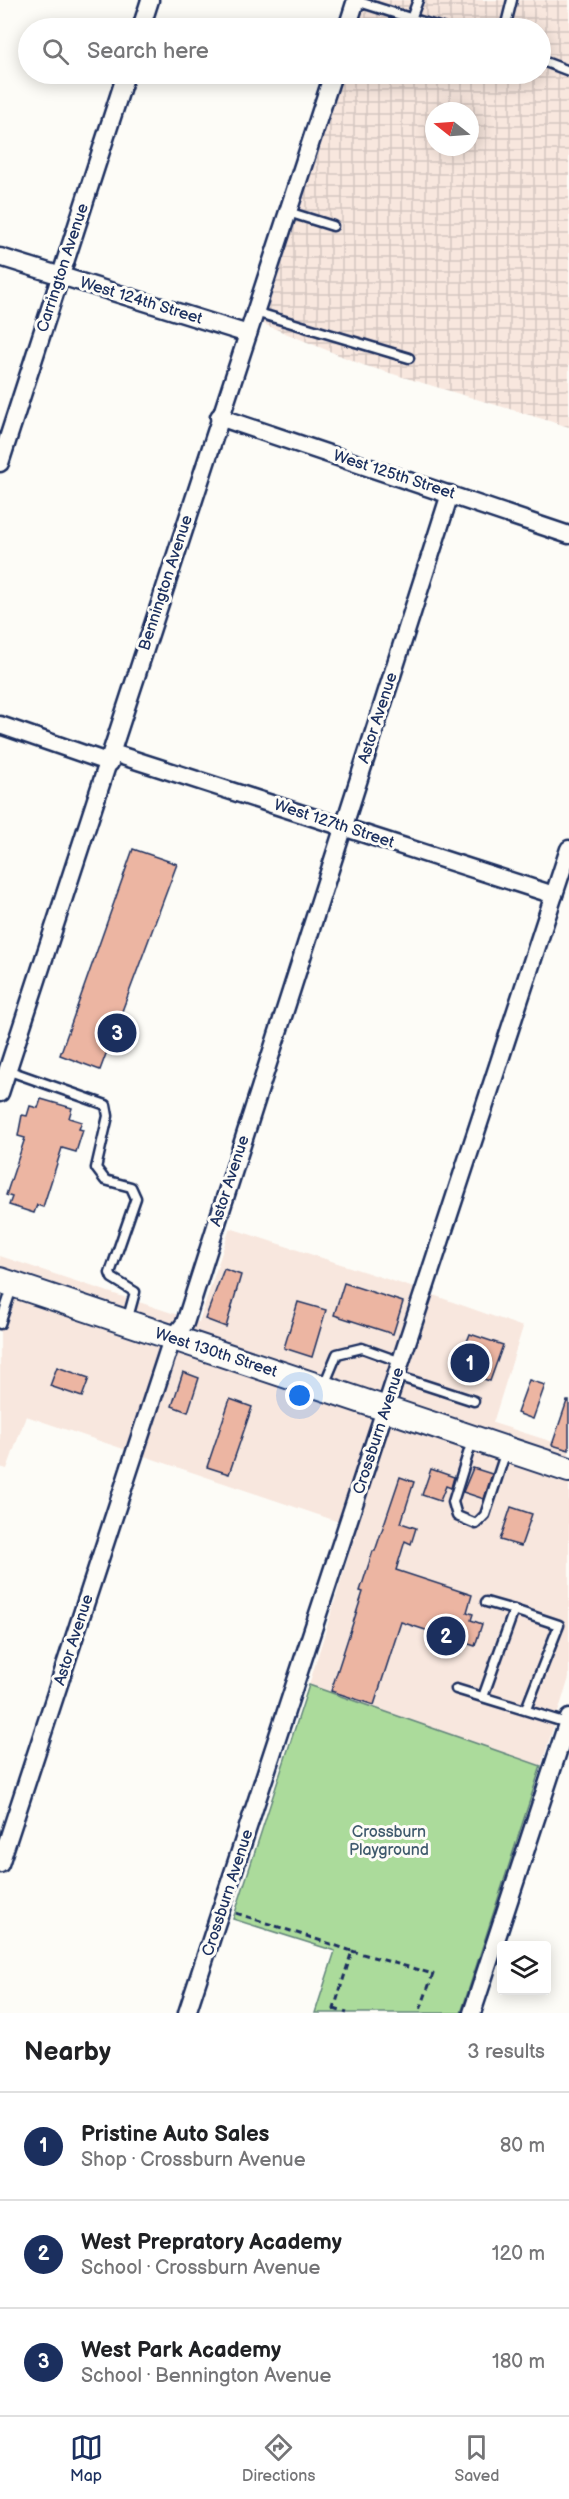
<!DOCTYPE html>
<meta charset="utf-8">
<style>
:root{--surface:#fff;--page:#f6f6f6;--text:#202124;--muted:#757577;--line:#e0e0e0;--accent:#1b2f5e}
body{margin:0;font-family:"Balsamiq Sans",sans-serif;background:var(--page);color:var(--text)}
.controls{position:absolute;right:18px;bottom:18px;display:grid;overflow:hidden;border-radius:6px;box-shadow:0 3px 15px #0003}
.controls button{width:54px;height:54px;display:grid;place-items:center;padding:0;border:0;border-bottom:2px solid var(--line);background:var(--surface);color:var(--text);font:30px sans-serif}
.compass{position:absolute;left:425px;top:102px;width:54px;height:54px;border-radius:50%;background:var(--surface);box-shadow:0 3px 15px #0003;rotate:287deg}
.you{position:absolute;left:300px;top:1396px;width:21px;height:21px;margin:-15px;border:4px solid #fff;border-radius:50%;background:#1a73e8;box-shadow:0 0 0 9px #1a73e833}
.badge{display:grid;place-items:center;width:39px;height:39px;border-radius:50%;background:var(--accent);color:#fff;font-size:20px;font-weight:700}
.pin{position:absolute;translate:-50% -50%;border:3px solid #fff;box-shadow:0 2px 6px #0006}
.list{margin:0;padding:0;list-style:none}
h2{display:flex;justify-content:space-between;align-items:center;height:78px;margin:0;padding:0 24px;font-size:26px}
h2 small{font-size:20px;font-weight:400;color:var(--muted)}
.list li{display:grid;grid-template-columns:39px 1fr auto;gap:18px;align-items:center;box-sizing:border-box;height:108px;padding:0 24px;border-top:2px solid var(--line)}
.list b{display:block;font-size:22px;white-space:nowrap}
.list p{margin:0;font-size:20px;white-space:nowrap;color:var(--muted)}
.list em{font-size:20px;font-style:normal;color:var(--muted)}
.icon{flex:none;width:33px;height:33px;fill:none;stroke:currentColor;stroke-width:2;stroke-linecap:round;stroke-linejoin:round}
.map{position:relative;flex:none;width:569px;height:2013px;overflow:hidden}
.search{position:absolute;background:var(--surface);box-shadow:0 3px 15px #0003;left:18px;right:18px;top:18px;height:66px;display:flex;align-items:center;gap:15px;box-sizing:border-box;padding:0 21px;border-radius:33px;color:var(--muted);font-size:22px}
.sheet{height:402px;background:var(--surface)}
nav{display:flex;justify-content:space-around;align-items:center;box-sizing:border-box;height:84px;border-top:2px solid var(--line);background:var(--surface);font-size:16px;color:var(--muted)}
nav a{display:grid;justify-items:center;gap:3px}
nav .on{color:var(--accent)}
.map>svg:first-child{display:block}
.built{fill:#f8e7de}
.industrial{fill:url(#industrial-grid);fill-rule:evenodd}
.green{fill:#abdb9b;stroke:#63857c;stroke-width:1.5}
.building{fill:#ecb5a2;stroke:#1b2f5e;stroke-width:1.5}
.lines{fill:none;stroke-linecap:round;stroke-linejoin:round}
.service-casing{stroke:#1b2f5e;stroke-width:13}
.minor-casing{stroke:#1b2f5e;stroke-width:21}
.secondary-casing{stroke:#1b2f5e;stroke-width:28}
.path{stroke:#1b2f5e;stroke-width:3;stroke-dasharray:6 4.5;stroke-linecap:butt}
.service{stroke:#fdfcf7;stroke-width:8}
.minor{stroke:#fdfcf7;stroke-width:16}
.secondary{stroke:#fdfcf7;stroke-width:24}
.labels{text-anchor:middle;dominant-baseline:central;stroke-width:6;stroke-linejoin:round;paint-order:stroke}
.street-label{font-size:16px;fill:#1b2f5e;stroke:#fdfcf7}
.park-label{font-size:16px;fill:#3f5a6d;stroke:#fdfcf7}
</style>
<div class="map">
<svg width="569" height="2013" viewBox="0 0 569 2013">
<defs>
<pattern id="industrial-grid" width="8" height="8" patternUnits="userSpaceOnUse" patternTransform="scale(1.5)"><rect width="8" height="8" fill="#f8e7de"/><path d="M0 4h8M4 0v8" fill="none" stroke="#d4c6c1"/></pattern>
</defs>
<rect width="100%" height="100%" fill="#fdfcf7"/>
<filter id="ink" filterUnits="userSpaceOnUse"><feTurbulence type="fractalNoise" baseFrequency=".0167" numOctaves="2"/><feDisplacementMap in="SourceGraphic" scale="12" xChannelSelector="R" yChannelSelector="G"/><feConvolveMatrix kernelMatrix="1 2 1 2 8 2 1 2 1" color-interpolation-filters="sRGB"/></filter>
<g filter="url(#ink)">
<path class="built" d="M 230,1228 L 405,1285 L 523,1327 L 493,1423 L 569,1447 L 569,1678 L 541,1766 L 309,1685 L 357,1528 L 26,1416 L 7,1469 L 0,1467 L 0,1256 L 199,1322 Z"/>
<path class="industrial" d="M 357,0 L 569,0 L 569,427 L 363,365 L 261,323 L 264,303 L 335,74 L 540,74 L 540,28 L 349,28 ZM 434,111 L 470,111 L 470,147 L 434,147 Z"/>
<path class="green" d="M 309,1685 L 541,1766 L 461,2013 L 315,2013 L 335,1951 L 233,1919 Z"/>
<g class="building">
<path d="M 133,849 L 177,864 L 100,1070 L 60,1055 Z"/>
<path d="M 41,1099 L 72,1108 L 69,1118 L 82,1122 L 79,1129 L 83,1130 L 76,1152 L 62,1148 L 43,1207 L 37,1205 L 34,1213 L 9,1205 L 12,1197 L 6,1195 L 25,1138 L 18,1136 L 22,1115 L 27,1116 L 30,1106 L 38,1108 Z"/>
<path d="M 224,1269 L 241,1275 L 226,1327 L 205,1319 Z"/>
<path d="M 344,1283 L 403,1302 L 393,1334 L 334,1315 Z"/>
<path d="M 298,1302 L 326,1310 L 312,1357 L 284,1348 Z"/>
<path d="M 470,1334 L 503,1345 L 490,1381 L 456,1370 Z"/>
<path d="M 57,1367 L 89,1378 L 82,1397 L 50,1386 Z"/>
<path d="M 183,1372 L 199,1378 L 188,1412 L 172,1406 Z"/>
<path d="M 529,1380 L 545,1385 L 533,1419 L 517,1413 Z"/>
<path d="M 230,1399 L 252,1407 L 229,1474 L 207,1467 Z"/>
<path d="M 567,1401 L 569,1401 L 569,1450 L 552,1445 Z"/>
<path d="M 473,1468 L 492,1474 L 484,1499 L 463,1492 Z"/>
<path d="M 431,1469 L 454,1477 L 451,1488 L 446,1486 L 440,1501 L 422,1495 Z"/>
<path d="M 400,1477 L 414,1482 L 401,1523 L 416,1528 L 411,1544 L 405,1541 L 396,1570 L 472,1595 L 467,1612 L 473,1614 L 471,1620 L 482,1624 L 475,1646 L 401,1622 L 374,1705 L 331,1691 L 363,1592 L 360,1591 L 373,1551 L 375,1551 Z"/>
<path d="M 511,1507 L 532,1514 L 521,1546 L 500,1540 Z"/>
</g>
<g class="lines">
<g class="service-casing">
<g id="service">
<path d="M 356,1 L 442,28"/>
<path d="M 411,19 L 418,0"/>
<path d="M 505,28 L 512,0"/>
<path d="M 540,60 L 569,71"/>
<path d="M 288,212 L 333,226"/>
<path d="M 255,312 L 409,358"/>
<path d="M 7,1070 L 106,1105 L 108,1116 L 96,1168 L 105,1180 L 131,1187 L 136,1198 L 110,1273 L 112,1278 L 135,1292 L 127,1321"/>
<path d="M 0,1324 L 12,1288"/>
<path d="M 397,1376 L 474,1401"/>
<path d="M 324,1385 L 337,1354 L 362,1348 L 401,1362"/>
<path d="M 472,1441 L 453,1502 L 457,1516 L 476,1524 L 485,1515 L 506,1451"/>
<path d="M 486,1602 L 514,1610"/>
<path d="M 456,1689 L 567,1723"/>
<path d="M 483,1697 L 514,1610 L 559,1625 L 526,1709"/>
</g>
</g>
<g class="minor-casing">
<g id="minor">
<path d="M 141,28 L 150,0"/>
<path d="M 347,28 L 356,0"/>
<path d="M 0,257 L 248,334"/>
<path d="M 219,417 L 569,535"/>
<path d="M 0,463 L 126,74"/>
<path d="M 0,725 L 110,763"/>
<path d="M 113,753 L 554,895"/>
<path d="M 0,1093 L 333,74"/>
<path d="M 0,1864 L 172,1339 L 185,1323 L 450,494"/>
<path d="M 187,2013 L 569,849"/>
<path d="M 472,2013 L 569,1718"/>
</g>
</g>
<g class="secondary-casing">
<path id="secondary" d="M 0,1280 L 569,1470"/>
</g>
<g class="path">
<path d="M 236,1913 L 352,1951 L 334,2009 L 336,2013"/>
<path d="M 352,1951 L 433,1974 L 419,2013"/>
<path d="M 334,2009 L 347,2013"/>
</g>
<use href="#service" class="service"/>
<use href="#minor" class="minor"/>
<use href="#secondary" class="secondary"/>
</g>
</g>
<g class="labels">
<g class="street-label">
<text transform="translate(63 268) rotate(-72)">Carrington Avenue</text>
<text transform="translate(141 301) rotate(17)">West 124th Street</text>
<text transform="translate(394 475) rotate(18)">West 125th Street</text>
<text transform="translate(166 583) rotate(-72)">Bennington Avenue</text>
<text transform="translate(378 718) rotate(-72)">Astor Avenue</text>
<text transform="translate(334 824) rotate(18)">West 127th Street</text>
<text transform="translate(230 1181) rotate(-72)">Astor Avenue</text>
<text transform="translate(216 1353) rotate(18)">West 130th Street</text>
<text transform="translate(379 1431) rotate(-72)">Crossburn Avenue</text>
<text transform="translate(74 1640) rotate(-72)">Astor Avenue</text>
<text transform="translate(228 1893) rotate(-72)">Crossburn Avenue</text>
</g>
<g class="park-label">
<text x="389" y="1832">Crossburn<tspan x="389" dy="18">Playground</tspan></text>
</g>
</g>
</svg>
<div class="controls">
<button><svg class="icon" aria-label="layers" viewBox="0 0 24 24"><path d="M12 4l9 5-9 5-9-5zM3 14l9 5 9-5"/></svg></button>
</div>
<svg class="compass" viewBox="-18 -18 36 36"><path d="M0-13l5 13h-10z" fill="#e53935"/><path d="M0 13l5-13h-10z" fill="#757577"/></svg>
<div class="you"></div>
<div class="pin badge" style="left:470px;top:1363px">1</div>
<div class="pin badge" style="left:446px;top:1636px">2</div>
<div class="pin badge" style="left:117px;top:1033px">3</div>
<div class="search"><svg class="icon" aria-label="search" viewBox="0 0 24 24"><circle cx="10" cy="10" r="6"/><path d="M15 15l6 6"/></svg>Search here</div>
</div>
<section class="sheet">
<h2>Nearby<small>3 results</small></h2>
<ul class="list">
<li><span class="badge">1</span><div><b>Pristine Auto Sales</b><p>Shop · Crossburn Avenue</p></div><em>80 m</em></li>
<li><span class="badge">2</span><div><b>West Prepratory Academy</b><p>School · Crossburn Avenue</p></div><em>120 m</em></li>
<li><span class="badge">3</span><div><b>West Park Academy</b><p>School · Bennington Avenue</p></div><em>180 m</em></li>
</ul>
</section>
<nav>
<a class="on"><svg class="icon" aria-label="map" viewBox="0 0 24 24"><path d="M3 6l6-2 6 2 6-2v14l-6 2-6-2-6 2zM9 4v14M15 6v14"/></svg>Map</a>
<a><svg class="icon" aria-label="directions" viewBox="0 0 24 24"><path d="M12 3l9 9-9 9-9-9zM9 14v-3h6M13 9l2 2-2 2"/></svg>Directions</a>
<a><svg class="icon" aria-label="saved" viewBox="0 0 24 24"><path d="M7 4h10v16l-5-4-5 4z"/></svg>Saved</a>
</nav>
